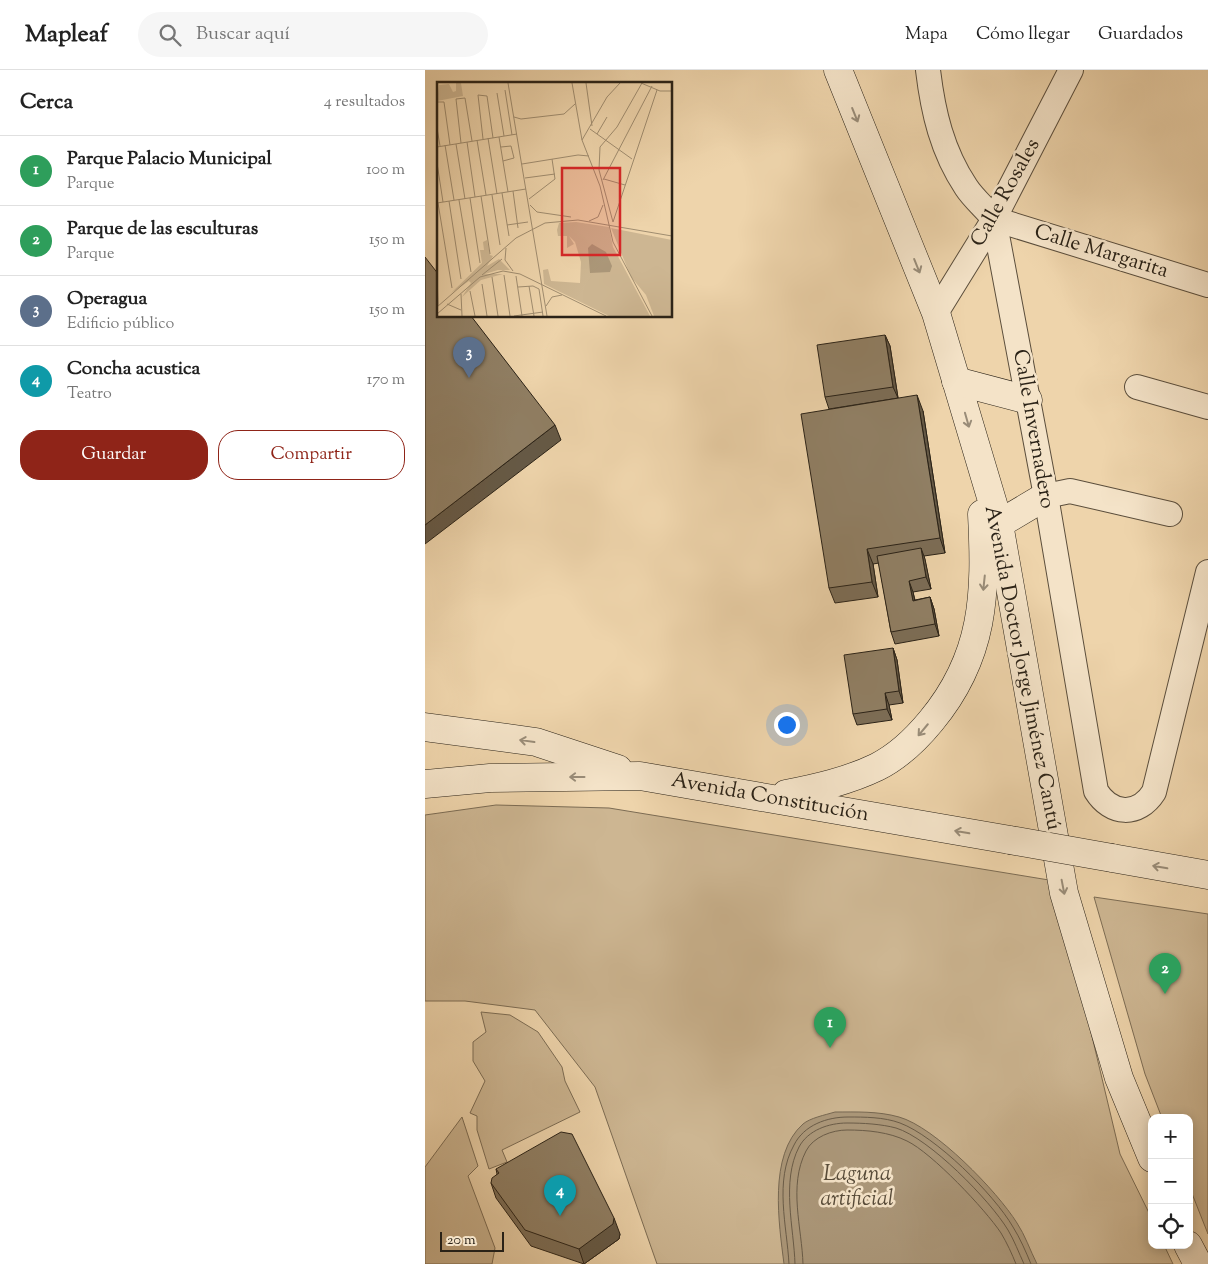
<!DOCTYPE html>
<html lang="es">
<meta charset="utf-8">
<style>
:root{--surface:#fff;--page:#f6f6f6;--text:#222;--muted:#767676;--line:#e0e0e0;--accent:#8f2418}
body{margin:0;font-family:"Sorts Mill Goudy",serif;background:var(--page);color:var(--text)}
.controls{position:absolute;right:15px;bottom:15px;display:grid;overflow:hidden;border-radius:10px;box-shadow:0 2px 12px #0003}
.controls button{width:45px;height:45px;display:grid;place-items:center;padding:0;border:0;border-bottom:1px solid var(--line);background:var(--surface);color:var(--text);font:25px sans-serif}
.scale{position:absolute;left:15px;bottom:12px;width:64px;box-sizing:border-box;padding-left:5px;border:2px solid #2a2217;border-top:0;font-size:14px;line-height:18px;white-space:nowrap;color:#2a2217;-webkit-text-stroke:4px #f4e3c8;paint-order:stroke}
.you{position:absolute;left:361px;top:654px;width:18px;height:18px;margin:-12px;border:4px solid #fff;border-radius:50%;background:#1a73e8;box-shadow:0 0 0 8px #1a73e833}
.badge{display:grid;place-items:center;width:32px;height:32px;border-radius:50%;background:var(--accent);color:#fff;font-size:16px;font-weight:700}
.pin{position:absolute;translate:-50% -41px;filter:drop-shadow(0 1px 2px #0008)}
.pin::after{content:'';position:absolute;top:26px;width:18px;height:15px;background:inherit;clip-path:polygon(0 0,100% 0,50% 100%)}
.list{margin:0;padding:0;list-style:none}
h2{display:flex;justify-content:space-between;align-items:center;height:65px;margin:0;padding:0 20px;font-size:21px}
h2 small{font-size:16px;font-weight:400;color:var(--muted)}
.list li{display:grid;grid-template-columns:32px 1fr auto;gap:15px;align-items:center;box-sizing:border-box;height:70px;padding:0 20px;border-top:1px solid var(--line)}
.list b{display:block;font-size:19px;white-space:nowrap}
.list p{margin:0;font-size:16px;white-space:nowrap;color:var(--muted)}
.list em{font-size:16px;font-style:normal;color:var(--muted)}
.actions{display:flex;gap:10px;padding:15px 20px}
.actions a{flex:1;padding:11px 0;border:1px solid var(--accent);border-radius:20px;text-align:center;font-size:18px;color:var(--accent)}
.actions .main{background:var(--accent);color:#fff}
.icon{flex:none;width:28px;height:28px;fill:none;stroke:currentColor;stroke-width:2;stroke-linecap:round;stroke-linejoin:round}
.map{position:relative;flex:none;width:783px;height:1194px;overflow:hidden}
header{display:flex;align-items:center;gap:30px;box-sizing:border-box;height:70px;padding:0 25px;background:var(--surface);border-bottom:1px solid var(--line)}
header strong{font-size:24px}
nav{display:flex;gap:28px;margin-inline-start:auto;font-size:18px}
.search{width:350px;height:45px;background:var(--page);display:flex;align-items:center;gap:12px;box-sizing:border-box;padding:0 18px;border-radius:28px;color:var(--muted);font-size:19px}
main{display:flex}
aside{flex:1;background:var(--surface)}
.map>svg:first-child{display:block}
.green{fill:#cdb692;stroke:#7c6c54}
.water{fill:#ab9779;stroke:#776852}
.lines{fill:none;stroke-linecap:round;stroke-linejoin:round}
.shore{stroke:#6a5c48;stroke-width:1}
.street-casing{stroke:#5b4e3c;stroke-width:26}
.secondary-casing{stroke:#2a2217;stroke-width:29}
.street{stroke:#f4e3c8;stroke-width:24}
.secondary{stroke:#f4e3c8;stroke-width:28}
.secondary-bridge-casing{stroke:#2a2217;stroke-width:29;stroke-linecap:butt}
.secondary-bridge{stroke:#f4e3c8;stroke-width:28}
.wall{fill:#7c6d56;stroke:#2a2217}
.shaded-wall{fill:#655946;stroke:#2a2217}
.building{fill:#907f64;stroke:#2a2217}
.oneway{stroke:#998c78}
.labels{text-anchor:middle;dominant-baseline:central;stroke-width:5;stroke-linejoin:round;paint-order:stroke}
.street-label{font-size:21px;fill:#2a2217;stroke:#f4e3c8}
.water-label{font-size:22px;font-style:italic;fill:#574b39;stroke:#f4e3c8}
.inset-road{fill:none;stroke:#a08d70;stroke-width:1}
.view{fill:#d62828;fill-opacity:0.15;stroke:#d62828;stroke-width:2.5}
.inset-edge{fill:none;stroke:#2a2217;stroke-width:2.5}
</style>
<header>
<strong>Mapleaf</strong>
<div class="search"><svg class="icon" aria-label="search" viewBox="0 0 24 24"><circle cx="10" cy="10" r="6"/><path d="M15 15l6 6"/></svg>Buscar aquí</div>
<nav><a>Mapa</a><a>Cómo llegar</a><a>Guardados</a></nav>
</header>
<main>
<aside>
<h2>Cerca<small>4 resultados</small></h2>
<ul class="list">
<li><span class="badge" style="background:#2e9e5b">1</span><div><b>Parque Palacio Municipal</b><p>Parque</p></div><em>100 m</em></li>
<li><span class="badge" style="background:#2e9e5b">2</span><div><b>Parque de las esculturas</b><p>Parque</p></div><em>150 m</em></li>
<li><span class="badge" style="background:#5c6f8a">3</span><div><b>Operagua</b><p>Edificio público</p></div><em>150 m</em></li>
<li><span class="badge" style="background:#0f9aa8">4</span><div><b>Concha acustica</b><p>Teatro</p></div><em>170 m</em></li>
</ul>
<div class="actions"><a class="main">Guardar</a><a>Compartir</a></div>
</aside>
<div class="map">
<svg width="783" height="1194" viewBox="0 0 783 1194">
<rect width="100%" height="100%" fill="#eed4ab"/>
<filter id="stains"><feTurbulence type="fractalNoise" baseFrequency=".004" numOctaves="4"/><feColorMatrix values="0 0 0 0 .2 0 0 0 0 .09 0 0 0 0 .02 0 0 0 .5 -.17"/></filter>
<radialGradient id="worn" r=".72"><stop offset=".6" stop-color="#630" stop-opacity="0"/><stop offset="1" stop-color="#630" stop-opacity=".3"/></radialGradient>
<g class="green">
<path d="M 71,735 L 184,738 L 630,811 L 695,1084 L 727,1149 L 727,1175 L 739,1175 L 748,1194 L 232,1194 L 170,1017 L 110,940 L 40,931 L 0,931 L 0,745 Z"/>
<path d="M 669,827 L 783,844 L 783,1164 L 764,1116 L 764,1048 L 737,1048 L 720,1004 Z"/>
<path d="M 56,942 L 85,945 L 113,962 L 137,997 L 140,1011 L 155,1042 L 77,1080 L 82,1092 L 64,1099 L 52,1060 L 52,1046 L 45,1043 L 60,1011 L 48,991 L 48,972 L 61,962 Z"/>
<path d="M 37,1047 L 53,1096 L 43,1106 L 70,1178 L 67,1194 L 0,1194 L 0,1097 Z"/>
</g>
<path class="water" d="M 410,1042 C 431,1042 453,1041 474,1047 C 510,1057 572,1121 592,1153 C 600,1165 605,1180 612,1194 L 359,1194 C 354,1154 343,1085 378,1054 C 385,1048 400,1045 410,1042 Z"/>
<g class="lines">
<g class="shore">
<path d="M 364,1194 C 362,1156 349,1111 369,1075 C 379,1055 402,1047 423,1047 C 439,1047 459,1047 475,1053 C 510,1066 569,1124 588,1157 C 595,1168 601,1182 606,1194"/>
<path d="M 370,1194 C 369,1158 356,1112 374,1077 C 383,1060 404,1053 422,1053 C 438,1053 456,1054 471,1058 C 504,1068 565,1130 583,1160 C 589,1170 594,1183 599,1194"/>
<path d="M 378,1194 C 377,1158 363,1116 381,1081 C 388,1067 407,1060 422,1060 C 442,1060 464,1062 482,1071 C 507,1083 560,1139 576,1163 C 582,1173 587,1184 591,1194"/>
</g>
<g class="street-casing">
<g id="street">
<path d="M 503,0 C 508,42 517,81 541,117 C 548,128 560,138 569,149 L 621,426 L 671,721 C 686,745 713,747 729,722 L 783,502"/>
<path d="M 569,149 L 783,215"/>
<path d="M 511,243 L 569,149 L 646,0"/>
<path d="M 712,317 L 783,337"/>
<path d="M 621,426 L 645,421 L 745,444"/>
</g>
</g>
<g class="secondary-casing">
<g id="secondary">
<path d="M 413,0 L 511,243 L 574,454 L 639,823 L 694,1008 L 727,1088"/>
<path d="M 531,311 L 603,330"/>
<path d="M 574,454 L 621,426"/>
<path d="M 0,657 L 111,672 L 193,699"/>
<path d="M 0,714 L 65,708 L 215,706 L 585,770"/>
<path d="M 361,724 C 392,718 423,711 452,697 C 472,687 492,668 506,651 C 560,586 561,524 557,444"/>
<path d="M 687,788 L 783,805"/>
<path d="M 763,1175 L 773,1194"/>
</g>
</g>
<use href="#street" class="street"/>
<use href="#secondary" class="secondary"/>
<g class="secondary-bridge-casing">
<path id="secondary-bridge" d="M 585,770 L 687,788"/>
</g>
<use href="#secondary-bridge" class="secondary-bridge"/>
</g>
<g class="wall">
<path d="M 460,265 L 465,276 L 473,328 L 404,339 L 400,327 Z"/>
<path d="M 498,341 L 520,483 L 499,486 L 506,519 L 488,522 L 490,530 L 505,527 L 509,539 L 514,566 L 470,574 L 466,562 L 454,493 L 448,494 L 453,527 L 410,533 L 404,518 Z"/>
<path d="M 468,578 L 472,590 L 478,633 L 464,635 L 467,650 L 432,655 L 428,644 Z"/>
<path d="M 71,1099 L 195,1164 L 194,1169 L 159,1194 L 106,1176 L 71,1128 L 66,1113 L 72,1104 Z"/>
</g>
<g class="shaded-wall">
<path d="M 460,265 L 465,276 L 473,328 L 468,317 Z"/>
<path d="M 492,325 L 498,341 L 520,483 L 515,468 Z"/>
<path d="M 130,355 L 136,370 L 0,474 L 0,455 Z"/>
<path d="M 496,478 L 500,489 L 506,519 L 501,507 Z"/>
<path d="M 442,479 L 448,494 L 453,527 L 447,512 Z"/>
<path d="M 484,511 L 488,522 L 492,542 L 488,531 Z"/>
<path d="M 505,527 L 509,539 L 514,566 L 510,554 Z"/>
<path d="M 468,578 L 472,590 L 478,633 L 474,621 Z"/>
<path d="M 460,623 L 464,635 L 467,650 L 462,639 Z"/>
<path d="M 189,1148 L 195,1164 L 194,1169 L 159,1194 L 154,1179 Z"/>
</g>
<g class="building">
<path d="M 0,187 L 14,205 L 14,246 L 46,246 L 130,355 L 0,455 Z"/>
<path d="M 460,265 L 468,317 L 400,327 L 392,275 Z"/>
<path d="M 492,325 L 515,468 L 442,479 L 447,512 L 404,518 L 376,344 Z"/>
<path d="M 496,478 L 501,507 L 484,511 L 488,531 L 505,527 L 510,554 L 466,562 L 452,486 Z"/>
<path d="M 468,578 L 474,621 L 460,623 L 462,639 L 428,644 L 419,585 Z"/>
<path d="M 136,1062 L 147,1064 L 189,1148 L 188,1154 L 154,1179 L 100,1160 L 66,1113 L 67,1108 L 74,1103 L 71,1099 Z"/>
</g>
<defs><path id="oneway-shaft" d="M-6 0H5M1.5-3L5.5 0L1.5 3" fill="none" stroke-width="1.6" stroke-linecap="round" stroke-linejoin="round" transform="scale(1.25)"/></defs>
<g class="oneway">
<use href="#oneway-shaft" transform="translate(430 45) rotate(68)"/>
<use href="#oneway-shaft" transform="translate(492 196) rotate(68)"/>
<use href="#oneway-shaft" transform="translate(542 350) rotate(74)"/>
<use href="#oneway-shaft" transform="translate(559 513) rotate(96)"/>
<use href="#oneway-shaft" transform="translate(498 660) rotate(130)"/>
<use href="#oneway-shaft" transform="translate(102 671) rotate(-172)"/>
<use href="#oneway-shaft" transform="translate(152 707) rotate(180)"/>
<use href="#oneway-shaft" transform="translate(537 762) rotate(-170)"/>
<use href="#oneway-shaft" transform="translate(735 797) rotate(-170)"/>
<use href="#oneway-shaft" transform="translate(638 817) rotate(79)"/>
</g>
<g class="labels">
<g class="street-label">
<text transform="translate(581 123) rotate(-61)">Calle Rosales</text>
<text transform="translate(676 182) rotate(17)">Calle Margarita</text>
<text transform="translate(608 359) rotate(80)">Calle Invernadero</text>
<text transform="translate(597 598) rotate(79)">Avenida Doctor Jorge Jiménez Cantú</text>
<text transform="translate(345 728) rotate(10)">Avenida Constitución</text>
</g>
<g class="water-label">
<text x="432" y="1105">Laguna<tspan x="432" dy="25">artificial</tspan></text>
</g>
</g>
<g transform="translate(12 12)">
<rect width="235" height="235" fill="#eed4ab"/>
<path d="M 19,1 L 24,1 L 26,14 L 0,19 L 2,3 L 12,2 L 16,10 L 19,9 ZM 139,140 L 172,145 L 176,165 L 213,234 L 172,234 L 107,202 L 106,188 L 111,187 L 114,199 L 143,201 L 144,180 L 138,160 L 132,154 L 137,162 L 130,166 L 130,154 L 121,154 L 120,148 L 122,141 ZM 174,146 L 235,158 L 235,234 L 217,234 L 209,213 L 194,195 ZM 50,158 L 53,173 L 56,174 L 50,184 L 62,177 L 73,188 L 61,188 L 48,192 L 66,192 L 44,198 L 25,215 L 34,201 L 32,199 L 14,211 L 45,181 L 43,168 L 47,168 L 46,160 Z" fill="#cdb692"/>
<path d="M 155,162 L 169,170 L 175,184 L 173,190 L 153,191 L 151,166 Z" fill="#ab9779"/>
<path class="inset-road" d="M 71,1 L 110,234M 135,1 L 145,58 L 163,104 L 176,160 L 215,234M 149,1 L 155,44M 204,1 L 223,9 L 235,9M 205,1 L 180,45 L 163,65 L 162,88 L 176,140 L 220,8M 68,8 L 75,53M 60,11 L 67,54M 0,20 L 7,20 L 13,63M 77,35 L 84,37 L 127,32 L 138,22M 0,46 L 3,64M 153,47 L 195,77M 160,52 L 170,35M 62,55 L 71,110M 51,56 L 60,112M 46,57 L 41,13 L 50,14 L 56,56M 40,58 L 49,113M 145,58 L 170,15 L 183,1M 30,60 L 38,115M 24,61 L 19,17 L 28,16 L 35,59M 19,62 L 28,117M 8,63 L 17,118M 0,65 L 80,52M 64,65 L 74,64 L 77,76 L 66,79M 0,81 L 6,120M 85,82 L 141,73 L 152,74M 88,96 L 118,92M 167,97 L 188,103M 166,98 L 215,4M 76,109 L 81,146M 65,111 L 72,154M 55,113 L 63,163M 44,114 L 53,172M 33,116 L 43,181M 92,117 L 118,97 L 115,77M 22,118 L 34,190M 12,119 L 24,197M 0,121 L 89,107M 1,121 L 15,206M 93,123 L 100,130 L 134,135M 152,139 L 161,135 L 166,123M 70,143 L 91,140M 69,166 L 68,178 L 76,189M 0,191 L 1,223M 45,193 L 65,177M 67,193 L 73,234M 79,194 L 85,234M 55,195 L 61,234M 45,202 L 50,234M 92,204 L 97,234M 81,205 L 96,204 L 102,207 L 106,234M 33,209 L 38,234M 24,212 L 25,234M 10,222 L 24,228M 109,224 L 115,215 L 125,213M 0,225 L 79,156 L 108,141 L 141,138 L 235,154M 0,232 L 43,195 L 66,189 L 83,192 L 169,234M 77,234 L 106,230"/>
<path class="view" d="M 125,86 L 183,86 L 183,173 L 125,173 Z"/>
<rect width="235" height="235" class="inset-edge"/>
</g>
<rect width="100%" height="100%" filter="url(#stains)"/>
<rect width="100%" height="100%" fill="url(#worn)"/>
</svg>
<div class="controls">
<button>+</button>
<button>−</button>
<button><svg class="icon" aria-label="locate" viewBox="0 0 24 24"><circle cx="12" cy="12" r="6"/><path d="M12 2v4M12 18v4M2 12h4M18 12h4"/></svg></button>
</div>
<div class="scale">20 m</div>
<div class="you"></div>
<div class="pin badge" style="left:405px;top:978px;background:#2e9e5b">1</div>
<div class="pin badge" style="left:740px;top:924px;background:#2e9e5b">2</div>
<div class="pin badge" style="left:44px;top:308px;background:#5c6f8a">3</div>
<div class="pin badge" style="left:135px;top:1146px;background:#0f9aa8">4</div>
</div>
</main>
